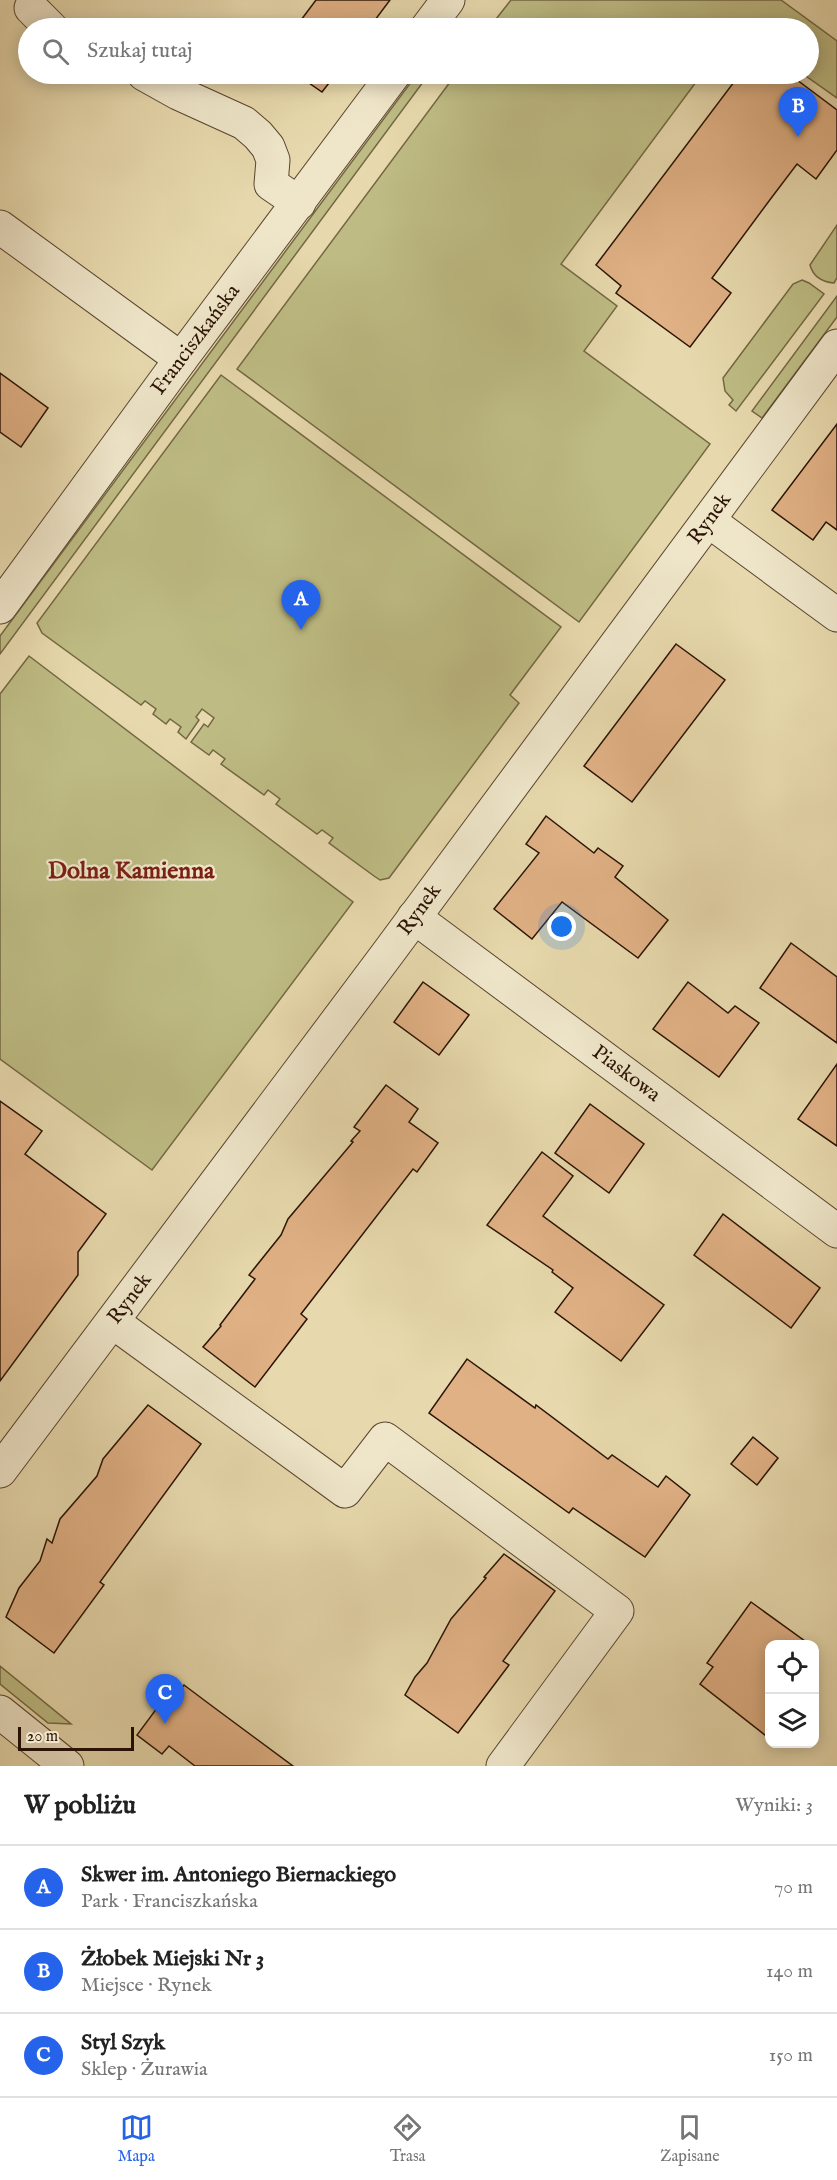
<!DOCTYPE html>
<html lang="pl">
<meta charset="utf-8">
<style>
:root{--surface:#fff;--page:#f6f6f6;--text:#222;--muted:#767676;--line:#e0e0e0;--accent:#2563eb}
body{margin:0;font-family:"IM FELL English",serif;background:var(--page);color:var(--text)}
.controls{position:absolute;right:18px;bottom:18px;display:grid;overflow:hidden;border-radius:12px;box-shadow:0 3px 15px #0003}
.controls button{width:54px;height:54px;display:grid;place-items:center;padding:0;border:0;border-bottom:2px solid var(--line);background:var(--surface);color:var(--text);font:30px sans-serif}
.scale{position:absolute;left:18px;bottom:15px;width:116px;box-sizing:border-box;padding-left:6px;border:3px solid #2b1405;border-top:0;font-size:16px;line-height:21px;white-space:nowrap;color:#2b1405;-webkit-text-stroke:4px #efe6ca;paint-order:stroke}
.you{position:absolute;left:562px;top:927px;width:21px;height:21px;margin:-15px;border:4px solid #fff;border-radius:50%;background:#1a73e8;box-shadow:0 0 0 9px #1a73e833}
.badge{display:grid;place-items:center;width:39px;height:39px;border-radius:50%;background:var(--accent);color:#fff;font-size:20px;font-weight:700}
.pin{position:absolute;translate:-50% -50px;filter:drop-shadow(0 2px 3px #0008)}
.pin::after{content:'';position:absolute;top:32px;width:21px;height:18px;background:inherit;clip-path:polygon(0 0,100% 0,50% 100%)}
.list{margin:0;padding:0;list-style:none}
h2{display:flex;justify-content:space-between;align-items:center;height:78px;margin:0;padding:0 24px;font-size:26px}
h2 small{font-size:20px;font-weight:400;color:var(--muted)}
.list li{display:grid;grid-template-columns:39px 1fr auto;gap:18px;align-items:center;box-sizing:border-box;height:84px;padding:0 24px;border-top:2px solid var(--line)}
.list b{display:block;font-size:22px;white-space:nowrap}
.list p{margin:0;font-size:20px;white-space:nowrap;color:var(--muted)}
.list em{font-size:20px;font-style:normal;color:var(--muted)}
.icon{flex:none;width:33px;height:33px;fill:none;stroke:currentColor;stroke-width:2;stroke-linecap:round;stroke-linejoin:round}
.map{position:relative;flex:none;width:837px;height:1766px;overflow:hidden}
.search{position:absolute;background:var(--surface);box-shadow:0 3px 15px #0003;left:18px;right:18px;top:18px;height:66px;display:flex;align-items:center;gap:15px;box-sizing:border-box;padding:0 21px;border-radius:33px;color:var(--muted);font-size:22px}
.sheet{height:330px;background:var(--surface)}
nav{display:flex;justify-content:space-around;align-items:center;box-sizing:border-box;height:84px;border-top:2px solid var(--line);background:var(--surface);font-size:16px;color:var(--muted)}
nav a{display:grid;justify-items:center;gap:3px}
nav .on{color:var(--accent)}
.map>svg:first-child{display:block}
.green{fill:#bebc84;stroke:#746844;stroke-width:1.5}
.building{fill:#e0b185;stroke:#2b1405;stroke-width:1.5}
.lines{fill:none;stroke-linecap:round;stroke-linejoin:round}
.minor-casing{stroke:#5a452f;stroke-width:35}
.minor{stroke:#efe6ca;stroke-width:33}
.labels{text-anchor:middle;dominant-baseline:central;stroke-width:4.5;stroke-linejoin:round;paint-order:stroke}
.street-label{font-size:21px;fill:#2b1405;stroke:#efe6ca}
.quarter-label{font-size:24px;font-weight:bold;fill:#7a1f14;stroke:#efe6ca}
</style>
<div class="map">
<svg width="837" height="1766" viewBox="0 0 837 1766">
<rect width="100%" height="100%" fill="#e7d9ad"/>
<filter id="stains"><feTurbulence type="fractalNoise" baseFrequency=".00333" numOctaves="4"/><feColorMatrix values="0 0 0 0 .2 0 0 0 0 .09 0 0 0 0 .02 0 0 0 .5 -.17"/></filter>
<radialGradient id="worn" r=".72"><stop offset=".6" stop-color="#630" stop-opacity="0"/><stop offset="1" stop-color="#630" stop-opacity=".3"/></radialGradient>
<g class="green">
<path d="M 511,0 L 781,0 L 837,41 L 837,98 L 803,74 L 808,74 L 808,28 L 740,28 L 737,26 L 735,28 L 489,28 Z"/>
<path d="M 417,74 L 429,74 L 0,654 L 0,636 Z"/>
<path d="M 456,74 L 702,74 L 561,264 L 617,306 L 584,351 L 710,444 L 579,622 L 237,369 Z"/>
<path d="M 837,225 L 837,278 L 834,283 C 822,282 813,276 810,265 Z"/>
<path d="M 802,280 L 809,283 L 824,294 L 736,411 L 729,405 L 733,400 L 725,391 L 723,378 L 793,284 Z"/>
<path d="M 837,296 L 837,317 L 762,418 L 752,411 Z"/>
<path d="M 221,375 L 561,627 L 510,695 L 519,703 L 389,878 L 380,880 L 374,876 L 329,843 L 333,838 L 322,830 L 317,834 L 276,804 L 280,799 L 268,790 L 264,795 L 221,764 L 225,759 L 213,750 L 209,755 L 191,742 L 204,724 L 208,727 L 214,718 L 202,709 L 196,717 L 199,720 L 186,739 L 178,732 L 181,727 L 170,719 L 166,724 L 153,714 L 156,709 L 145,701 L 141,705 L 42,633 L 37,623 Z"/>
<path d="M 29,656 L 353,902 L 152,1170 L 0,1059 L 0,694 Z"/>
<path d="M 0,1666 L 71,1724 L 48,1723 L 0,1684 Z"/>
</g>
<g class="building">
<path d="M 316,0 L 390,0 L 369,28 L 295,28 Z"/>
<path d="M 296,74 L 336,74 L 322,92 Z"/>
<path d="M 740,74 L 789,74 L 837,110 L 837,150 L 816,179 L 797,164 L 772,197 L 712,278 L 731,293 L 690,347 L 616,293 L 621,286 L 596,265 Z"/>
<path d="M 0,373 L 48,408 L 21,447 L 0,432 Z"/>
<path d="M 837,424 L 837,530 L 826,522 L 813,540 L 772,510 Z"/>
<path d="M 676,644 L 725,680 L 632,802 L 584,766 Z"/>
<path d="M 546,816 L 594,853 L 598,848 L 623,866 L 615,877 L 668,920 L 638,958 L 562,902 L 532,939 L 494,909 L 539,853 L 526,844 Z"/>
<path d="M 791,943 L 837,977 L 837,1043 L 760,988 Z"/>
<path d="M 423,982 L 469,1015 L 439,1055 L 394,1022 Z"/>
<path d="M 688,982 L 728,1013 L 735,1006 L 759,1023 L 719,1077 L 653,1029 Z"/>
<path d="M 837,1064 L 837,1146 L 798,1119 Z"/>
<path d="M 386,1085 L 418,1109 L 409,1122 L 438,1143 L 417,1172 L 413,1169 L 301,1314 L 307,1319 L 255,1387 L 203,1347 L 221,1326 L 220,1325 L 255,1279 L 249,1275 L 281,1235 L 288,1219 L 353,1142 L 351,1141 L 360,1131 L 354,1127 Z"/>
<path d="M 0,1101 L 42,1131 L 25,1154 L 106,1214 L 78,1252 L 78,1275 L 0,1381 Z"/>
<path d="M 590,1104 L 644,1144 L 609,1193 L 555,1153 Z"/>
<path d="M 542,1152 L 573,1176 L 543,1216 L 664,1305 L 621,1361 L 555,1312 L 573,1288 L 552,1272 L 553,1270 L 487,1225 Z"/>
<path d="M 723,1214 L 820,1288 L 791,1328 L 694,1255 Z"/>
<path d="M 467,1359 L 535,1408 L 536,1405 L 608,1459 L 612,1455 L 658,1487 L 666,1476 L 690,1495 L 645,1557 L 573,1508 L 569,1513 L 429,1413 Z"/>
<path d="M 148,1405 L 201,1444 L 100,1582 L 104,1585 L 54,1653 L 6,1617 L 19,1588 L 40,1561 L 47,1539 L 52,1543 L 60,1519 L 97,1476 L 103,1459 Z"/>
<path d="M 753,1437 L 778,1458 L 757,1485 L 731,1464 Z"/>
<path d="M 504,1554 L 555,1591 L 503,1661 L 509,1665 L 458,1733 L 405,1695 L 415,1677 L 427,1663 L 451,1619 L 486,1578 L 484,1577 Z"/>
<path d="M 751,1602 L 809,1644 L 770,1644 L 770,1739 L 700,1684 L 713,1667 L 707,1663 Z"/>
<path d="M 184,1685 L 212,1706 L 293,1766 L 195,1766 L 169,1746 L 162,1754 L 137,1735 L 157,1708 L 163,1713 Z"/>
</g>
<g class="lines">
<g class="minor-casing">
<g id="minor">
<path d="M 31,8 L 51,28"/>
<path d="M 427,28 L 448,0"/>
<path d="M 144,74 L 178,93 L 244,123 L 258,135 L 268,147 L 273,160 L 271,184 L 299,203"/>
<path d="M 0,227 L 181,359"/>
<path d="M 709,521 L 837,615"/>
<path d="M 0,607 L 181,359 L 394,74"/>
<path d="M 414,917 L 837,1231"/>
<path d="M 113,1322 L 345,1491 L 385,1439 L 617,1611 L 503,1766"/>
<path d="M 0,1471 L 388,953 L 837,346"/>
<path d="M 0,1712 L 67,1766"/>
</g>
</g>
<use href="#minor" class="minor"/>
</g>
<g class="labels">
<g class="street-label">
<text transform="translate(196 340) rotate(-53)">Franciszkańska</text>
<text transform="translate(710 519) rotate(-54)">Rynek</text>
<text transform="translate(420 910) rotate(-54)">Rynek</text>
<text transform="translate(626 1074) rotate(37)">Piaskowa</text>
<text transform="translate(130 1299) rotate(-53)">Rynek</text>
</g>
<g class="quarter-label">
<text x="131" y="871">Dolna Kamienna</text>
</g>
</g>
<rect width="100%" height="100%" filter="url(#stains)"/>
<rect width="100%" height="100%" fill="url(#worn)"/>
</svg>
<div class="controls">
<button><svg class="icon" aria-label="locate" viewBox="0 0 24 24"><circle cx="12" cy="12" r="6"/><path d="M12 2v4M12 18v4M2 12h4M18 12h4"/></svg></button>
<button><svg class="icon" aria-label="layers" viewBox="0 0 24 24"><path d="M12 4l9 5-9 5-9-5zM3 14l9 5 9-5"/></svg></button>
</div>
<div class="scale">20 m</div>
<div class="you"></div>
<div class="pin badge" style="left:301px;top:630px">A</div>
<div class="pin badge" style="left:798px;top:137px">B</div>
<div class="pin badge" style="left:165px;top:1724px">C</div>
<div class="search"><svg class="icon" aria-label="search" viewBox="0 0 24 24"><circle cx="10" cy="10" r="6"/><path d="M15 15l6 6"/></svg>Szukaj tutaj</div>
</div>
<section class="sheet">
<h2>W pobliżu<small>Wyniki: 3</small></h2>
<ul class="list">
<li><span class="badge">A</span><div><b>Skwer im. Antoniego Biernackiego</b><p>Park · Franciszkańska</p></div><em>70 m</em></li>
<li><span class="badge">B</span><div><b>Żłobek Miejski Nr 3</b><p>Miejsce · Rynek</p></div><em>140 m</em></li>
<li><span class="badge">C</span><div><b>Styl Szyk</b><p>Sklep · Żurawia</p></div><em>150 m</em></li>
</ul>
</section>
<nav>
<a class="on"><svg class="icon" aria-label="map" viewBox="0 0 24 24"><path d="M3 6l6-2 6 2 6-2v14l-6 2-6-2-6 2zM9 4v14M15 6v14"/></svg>Mapa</a>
<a><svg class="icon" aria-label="directions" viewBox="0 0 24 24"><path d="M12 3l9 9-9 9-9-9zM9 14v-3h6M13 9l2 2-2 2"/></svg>Trasa</a>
<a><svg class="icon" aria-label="saved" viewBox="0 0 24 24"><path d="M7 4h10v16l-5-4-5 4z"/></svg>Zapisane</a>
</nav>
